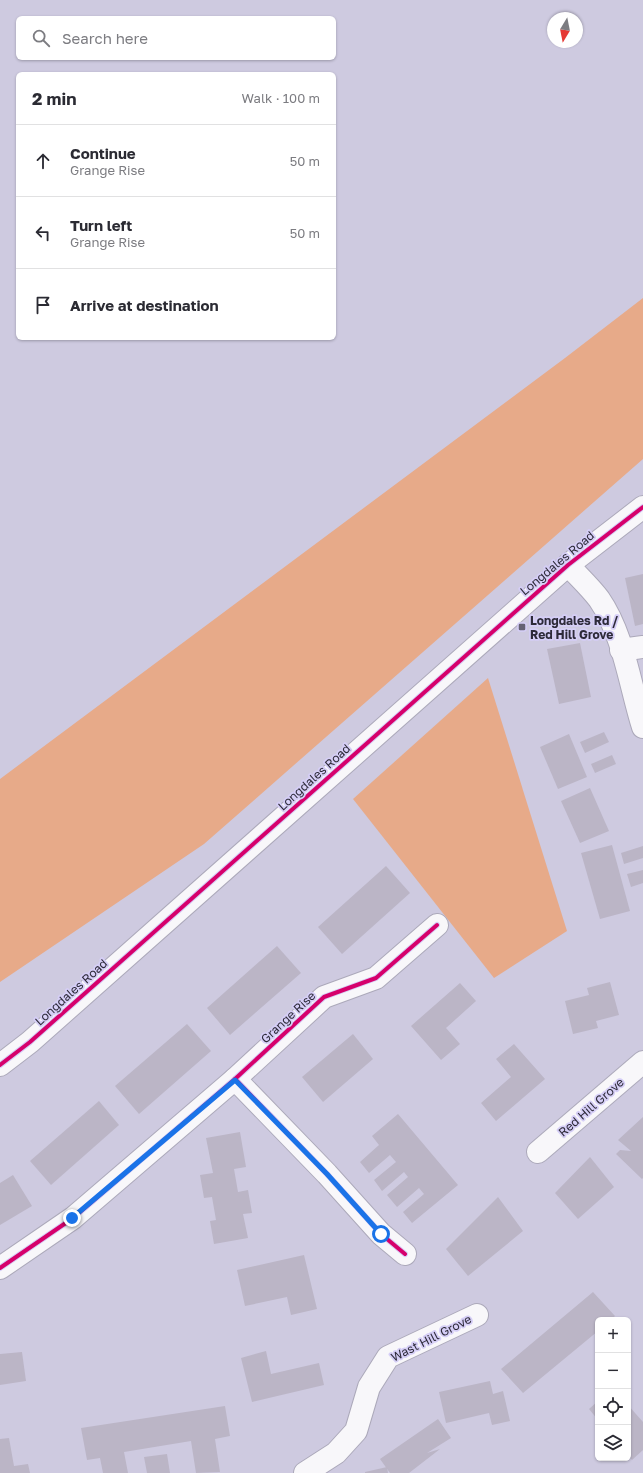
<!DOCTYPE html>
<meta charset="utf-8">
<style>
:root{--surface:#fff;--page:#f7f7f7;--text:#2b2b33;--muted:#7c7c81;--line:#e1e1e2}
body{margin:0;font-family:"Golos Text",sans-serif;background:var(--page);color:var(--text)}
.controls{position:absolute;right:12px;bottom:12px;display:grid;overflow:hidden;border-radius:6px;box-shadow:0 1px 3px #0004}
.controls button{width:36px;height:36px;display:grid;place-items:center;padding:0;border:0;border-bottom:1px solid var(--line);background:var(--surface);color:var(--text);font:20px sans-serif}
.compass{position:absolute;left:547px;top:12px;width:36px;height:36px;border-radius:50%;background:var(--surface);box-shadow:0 1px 3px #0004;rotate:190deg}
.stop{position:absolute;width:12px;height:12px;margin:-9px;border:3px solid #1a73e8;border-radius:50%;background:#fff}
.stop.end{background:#1a73e8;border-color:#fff;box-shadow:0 1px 4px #0008}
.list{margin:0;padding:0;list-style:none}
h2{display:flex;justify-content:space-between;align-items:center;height:52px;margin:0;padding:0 16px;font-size:17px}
h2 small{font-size:13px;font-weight:400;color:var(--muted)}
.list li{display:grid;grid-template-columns:26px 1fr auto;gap:12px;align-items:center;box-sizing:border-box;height:72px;padding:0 16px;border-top:1px solid var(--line)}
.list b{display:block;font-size:15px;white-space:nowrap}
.list p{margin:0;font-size:13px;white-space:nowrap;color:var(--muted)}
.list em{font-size:13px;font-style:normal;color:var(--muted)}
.icon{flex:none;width:22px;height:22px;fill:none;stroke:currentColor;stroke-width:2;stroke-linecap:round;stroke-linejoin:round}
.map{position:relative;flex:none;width:643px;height:1473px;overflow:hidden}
.search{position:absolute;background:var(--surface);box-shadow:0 1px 3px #0004;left:16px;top:16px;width:320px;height:44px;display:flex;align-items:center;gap:10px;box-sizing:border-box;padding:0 14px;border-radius:6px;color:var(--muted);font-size:15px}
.panel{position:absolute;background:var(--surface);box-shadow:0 1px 3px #0004;left:16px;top:72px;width:320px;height:268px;border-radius:6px}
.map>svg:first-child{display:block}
.green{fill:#e7aa89}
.building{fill:#bbb5c6}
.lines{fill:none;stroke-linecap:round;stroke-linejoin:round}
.minor-casing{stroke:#aca9ba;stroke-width:24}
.tertiary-casing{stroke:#aca9ba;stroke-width:24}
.minor{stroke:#f8f7fa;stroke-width:22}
.tertiary{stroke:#f8f7fa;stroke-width:22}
.cycleway-casing{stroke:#d5cef6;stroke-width:6}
.cycleway{stroke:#d6006c;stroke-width:4}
.route{stroke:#1a73e8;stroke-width:5}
.poi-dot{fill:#656273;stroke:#d5cef6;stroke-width:1.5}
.labels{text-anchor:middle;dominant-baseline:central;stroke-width:3.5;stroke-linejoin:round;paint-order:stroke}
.street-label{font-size:12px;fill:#2d2a39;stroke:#d5cef6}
.poi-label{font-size:12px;font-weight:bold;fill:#2d2a39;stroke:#d5cef6;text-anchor:start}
</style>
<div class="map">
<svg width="643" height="1473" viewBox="0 0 643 1473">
<rect width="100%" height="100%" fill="#cecae0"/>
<g class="green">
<path d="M 643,298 L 643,459 L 204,844 L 0,982 L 0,779 L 565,358 Z"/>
<path d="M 488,678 L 567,931 L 494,978 L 353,799 Z"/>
</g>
<g class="building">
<path d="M 643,574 L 643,624 L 635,626 L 625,578 Z"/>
<path d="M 580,643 L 591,697 L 559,704 L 547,649 Z"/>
<path d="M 604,732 L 609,742 L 585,753 L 580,742 Z"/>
<path d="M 569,734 L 587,777 L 558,789 L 540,747 Z"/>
<path d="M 612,755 L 616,764 L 595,773 L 591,764 Z"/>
<path d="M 590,788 L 609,831 L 580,843 L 561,801 Z"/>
<path d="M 612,845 L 630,911 L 600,919 L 581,853 Z"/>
<path d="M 643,846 L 643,858 L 624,864 L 621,853 Z"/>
<path d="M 386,866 L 410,893 L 342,954 L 318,927 Z"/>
<path d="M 643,870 L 643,883 L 631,887 L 627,874 Z"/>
<path d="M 277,946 L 301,973 L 230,1035 L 207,1008 Z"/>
<path d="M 610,982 L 619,1015 L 596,1021 L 598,1028 L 573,1034 L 565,1001 L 589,995 L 587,988 Z"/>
<path d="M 460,983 L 476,1001 L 446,1028 L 460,1044 L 441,1060 L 411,1026 Z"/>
<path d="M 187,1024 L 211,1051 L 139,1114 L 115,1086 Z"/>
<path d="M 353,1034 L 373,1059 L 323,1102 L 302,1077 Z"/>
<path d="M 514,1044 L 545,1079 L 496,1121 L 481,1103 L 511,1077 L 496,1059 Z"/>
<path d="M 99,1101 L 119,1125 L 51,1185 L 30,1161 Z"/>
<path d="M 398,1114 L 458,1185 L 412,1223 L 403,1212 L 424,1194 L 419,1188 L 397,1207 L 387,1195 L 408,1177 L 404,1172 L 382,1191 L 374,1180 L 396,1162 L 390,1155 L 369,1173 L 360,1162 L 379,1145 L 372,1136 Z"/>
<path d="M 643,1117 L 643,1178 L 642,1179 L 616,1154 L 620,1150 L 631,1151 L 618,1140 Z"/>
<path d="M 240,1132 L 246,1167 L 234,1169 L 238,1192 L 248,1190 L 252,1213 L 243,1214 L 248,1238 L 214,1244 L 210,1221 L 216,1220 L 212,1197 L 204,1198 L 200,1175 L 213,1173 L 206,1138 Z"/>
<path d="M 590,1157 L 614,1187 L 578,1219 L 555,1193 Z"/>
<path d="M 13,1175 L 32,1206 L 0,1225 L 0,1183 Z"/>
<path d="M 498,1197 L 523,1231 L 468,1276 L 446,1249 Z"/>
<path d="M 304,1255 L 317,1309 L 291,1315 L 287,1297 L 245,1306 L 237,1270 Z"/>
<path d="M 593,1292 L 615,1316 L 611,1320 L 598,1320 L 598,1331 L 523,1393 L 501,1369 Z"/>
<path d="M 266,1351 L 271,1374 L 319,1363 L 324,1385 L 252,1402 L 241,1358 Z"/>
<path d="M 22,1352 L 26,1381 L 0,1385 L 0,1354 Z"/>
<path d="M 490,1381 L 493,1394 L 503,1391 L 510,1421 L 492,1425 L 489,1413 L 446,1423 L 439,1392 Z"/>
<path d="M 598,1401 L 598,1420 L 589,1409 Z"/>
<path d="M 628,1405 L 643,1422 L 643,1450 L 632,1460 L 628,1455 Z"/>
<path d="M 225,1406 L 230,1436 L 215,1439 L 220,1472 L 196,1473 L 191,1441 L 124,1452 L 128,1473 L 103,1473 L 100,1458 L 87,1460 L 81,1428 Z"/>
<path d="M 438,1419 L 451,1438 L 427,1453 L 440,1449 L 409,1473 L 390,1473 L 380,1459 Z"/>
<path d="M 9,1438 L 14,1466 L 28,1464 L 30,1473 L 0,1473 L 0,1439 Z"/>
<path d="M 167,1454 L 170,1473 L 147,1473 L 144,1457 Z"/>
<path d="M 387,1467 L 388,1473 L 365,1473 L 365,1472 Z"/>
</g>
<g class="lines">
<g class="minor-casing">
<g id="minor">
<path d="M 568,565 C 578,576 590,587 599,599 C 624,635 630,686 643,727"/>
<path d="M 621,650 L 643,647"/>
<path d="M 235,1079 L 324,997 L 376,978 L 437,925"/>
<path d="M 538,1152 L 643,1062"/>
<path d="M 0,1268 L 73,1218 L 235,1079 L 327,1174 L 381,1234 L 405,1254"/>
<path d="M 305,1473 L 336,1453 L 356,1431 L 369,1387 L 388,1357 L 477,1315"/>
</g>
</g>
<g class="tertiary-casing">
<path id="tertiary" d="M 0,1065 L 30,1042 L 568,565 L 643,507"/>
</g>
<use href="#minor" class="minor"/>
<use href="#tertiary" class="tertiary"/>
<g class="cycleway-casing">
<g id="cycleway">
<path d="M 0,1065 L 30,1042 L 568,565 L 643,507"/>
<path d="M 235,1079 L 324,997 L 376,978 L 437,925"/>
<path d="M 0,1268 L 73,1218 L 235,1079 L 327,1174 L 381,1234 L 405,1254"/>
</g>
</g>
<use href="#cycleway" class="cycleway"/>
</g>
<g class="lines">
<path class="route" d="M 72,1218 L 235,1080 L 327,1174 L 381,1234"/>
</g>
<rect class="poi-dot" x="518" y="623" width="8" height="8" rx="2"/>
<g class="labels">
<g class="street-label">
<text transform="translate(557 563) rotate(-40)">Longdales Road</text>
<text transform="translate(314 777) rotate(-42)">Longdales Road</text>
<text transform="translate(71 992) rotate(-42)">Longdales Road</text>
<text transform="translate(288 1017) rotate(-43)">Grange Rise</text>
<text transform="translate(591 1107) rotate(-41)">Red Hill Grove</text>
<text transform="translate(431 1338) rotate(-27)">Wast Hill Grove</text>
</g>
<g class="poi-label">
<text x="530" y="620">Longdales Rd /<tspan x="530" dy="14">Red Hill Grove</tspan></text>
</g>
</g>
</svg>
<div class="controls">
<button>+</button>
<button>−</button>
<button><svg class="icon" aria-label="locate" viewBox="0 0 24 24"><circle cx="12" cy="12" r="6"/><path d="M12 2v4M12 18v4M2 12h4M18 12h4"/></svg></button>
<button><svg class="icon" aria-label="layers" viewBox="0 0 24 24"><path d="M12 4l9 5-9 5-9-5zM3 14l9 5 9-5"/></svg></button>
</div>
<svg class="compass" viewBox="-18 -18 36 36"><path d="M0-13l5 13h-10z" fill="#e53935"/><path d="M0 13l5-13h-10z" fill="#7c7c81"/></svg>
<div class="stop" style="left:381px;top:1234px"></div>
<div class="stop end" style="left:72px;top:1218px"></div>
<div class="search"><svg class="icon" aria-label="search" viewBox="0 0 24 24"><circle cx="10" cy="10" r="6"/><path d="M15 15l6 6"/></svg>Search here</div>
<section class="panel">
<h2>2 min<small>Walk · 100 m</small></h2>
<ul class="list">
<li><svg class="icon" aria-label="ahead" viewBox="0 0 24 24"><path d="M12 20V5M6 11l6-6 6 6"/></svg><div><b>Continue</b><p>Grange Rise</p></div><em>50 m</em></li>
<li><svg class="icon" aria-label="left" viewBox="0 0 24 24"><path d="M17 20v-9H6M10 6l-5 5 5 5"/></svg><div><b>Turn left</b><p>Grange Rise</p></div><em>50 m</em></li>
<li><svg class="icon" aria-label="arrive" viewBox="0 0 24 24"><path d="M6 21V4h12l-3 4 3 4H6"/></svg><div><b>Arrive at destination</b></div></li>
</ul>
</section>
</div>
